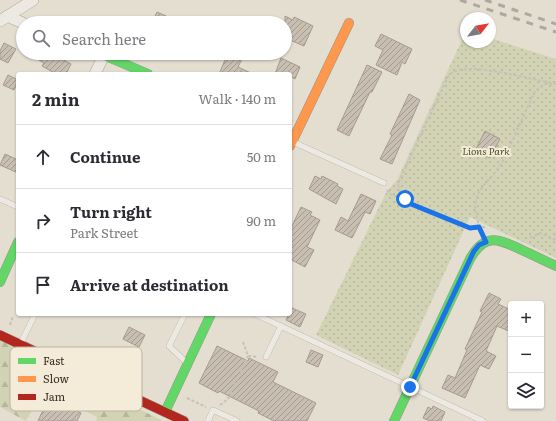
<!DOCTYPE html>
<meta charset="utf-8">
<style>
:root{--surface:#fff;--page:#f7f7f7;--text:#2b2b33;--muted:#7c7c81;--line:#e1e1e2}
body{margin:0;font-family:Literata,serif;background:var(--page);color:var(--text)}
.controls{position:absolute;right:12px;bottom:12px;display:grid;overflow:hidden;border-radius:4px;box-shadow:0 1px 3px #0004}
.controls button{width:36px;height:36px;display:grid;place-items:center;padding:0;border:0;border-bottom:1px solid var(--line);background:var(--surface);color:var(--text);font:20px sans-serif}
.compass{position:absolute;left:460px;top:12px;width:36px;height:36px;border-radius:50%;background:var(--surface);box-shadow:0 1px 3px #0004;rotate:59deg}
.stop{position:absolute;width:12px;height:12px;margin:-9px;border:3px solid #1a73e8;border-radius:50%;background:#fff}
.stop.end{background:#1a73e8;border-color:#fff;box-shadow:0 1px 4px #0008}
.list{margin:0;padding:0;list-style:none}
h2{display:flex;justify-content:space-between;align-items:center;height:52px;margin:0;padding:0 16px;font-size:17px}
h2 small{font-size:13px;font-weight:400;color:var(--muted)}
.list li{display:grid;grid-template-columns:26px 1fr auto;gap:12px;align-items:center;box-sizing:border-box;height:64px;padding:0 16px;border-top:1px solid var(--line)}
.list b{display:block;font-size:15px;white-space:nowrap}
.list p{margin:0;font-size:13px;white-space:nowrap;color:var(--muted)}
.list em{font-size:13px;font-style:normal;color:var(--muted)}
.icon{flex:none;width:22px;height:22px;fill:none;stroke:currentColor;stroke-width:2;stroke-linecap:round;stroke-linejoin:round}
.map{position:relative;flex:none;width:556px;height:421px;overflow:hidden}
.search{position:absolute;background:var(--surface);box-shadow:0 1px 3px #0004;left:16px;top:16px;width:276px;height:44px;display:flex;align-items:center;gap:10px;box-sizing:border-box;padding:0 14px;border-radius:22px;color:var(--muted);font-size:15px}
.panel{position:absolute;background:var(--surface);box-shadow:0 1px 3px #0004;left:16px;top:72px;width:276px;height:244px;border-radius:4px}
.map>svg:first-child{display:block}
.forest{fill:url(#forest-firs)}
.park{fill:url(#park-dots)}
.building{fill:url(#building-hatch);stroke:#a59b90}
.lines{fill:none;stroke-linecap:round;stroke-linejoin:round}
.lane-casing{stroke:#aaa499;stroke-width:6}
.street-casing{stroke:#aaa499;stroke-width:12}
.fast-casing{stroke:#99938a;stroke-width:10}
.slow-casing{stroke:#99938a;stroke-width:10}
.jam-casing{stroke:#99938a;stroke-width:10}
.path{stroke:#c5c0b8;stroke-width:2;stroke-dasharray:3 2;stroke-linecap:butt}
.lane{stroke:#ece9e2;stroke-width:5.5}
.street{stroke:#ece9e2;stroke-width:11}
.fast{stroke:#63d668;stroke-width:9}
.slow{stroke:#ff974d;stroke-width:9}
.jam{stroke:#b3261e;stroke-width:9}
.rail{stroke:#ada8a1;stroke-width:3;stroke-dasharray:7 7;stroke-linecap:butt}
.route{stroke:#1a73e8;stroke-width:5}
.labels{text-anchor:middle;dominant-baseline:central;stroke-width:4;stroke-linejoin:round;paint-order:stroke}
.park-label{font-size:10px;font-style:italic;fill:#485429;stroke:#f4ecd8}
.key{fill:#f4ecd8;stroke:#bcb3a1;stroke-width:1}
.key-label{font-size:11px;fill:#392d21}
</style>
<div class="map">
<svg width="556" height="421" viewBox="0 0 556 421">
<defs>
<pattern id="forest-firs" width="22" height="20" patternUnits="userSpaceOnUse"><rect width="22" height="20" fill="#d2d3b5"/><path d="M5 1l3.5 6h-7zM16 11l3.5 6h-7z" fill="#b5b59b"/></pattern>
<pattern id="park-dots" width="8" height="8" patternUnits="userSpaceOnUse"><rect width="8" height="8" fill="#d2d3b5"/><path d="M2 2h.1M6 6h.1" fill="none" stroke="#b5b59b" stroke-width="1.8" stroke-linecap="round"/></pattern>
<pattern id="building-hatch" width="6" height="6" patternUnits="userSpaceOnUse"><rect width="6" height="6" fill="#c8beb2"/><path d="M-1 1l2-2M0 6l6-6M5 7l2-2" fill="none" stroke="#a39b90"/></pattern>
</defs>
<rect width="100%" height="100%" fill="#e4ded1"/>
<path class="forest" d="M 0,339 L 163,421 L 96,421 L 97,417 L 43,391 L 26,421 L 0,407 Z"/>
<path class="park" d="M 466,31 L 466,42 L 490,42 L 490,38 L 556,59 L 556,258 L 470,217 L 398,375 L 316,335 L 387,191 L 397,180 Z"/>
<g class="building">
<path d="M 157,12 L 166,16 L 163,23 L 152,23 Z"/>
<path d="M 285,16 L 293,20 L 294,17 L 313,26 L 304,46 L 285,38 Z"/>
<path d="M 381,34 L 412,49 L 405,64 L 402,62 L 397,75 L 376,65 L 383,50 L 375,46 Z"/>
<path d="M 4,43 L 16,49 L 8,63 L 0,59 L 0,51 Z"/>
<path d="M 27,53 L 51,53 L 71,64 L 66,74 L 56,74 L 42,66 L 44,63 Z"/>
<path d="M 228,53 L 245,53 L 238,67 L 253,74 L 219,74 Z"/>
<path d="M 281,58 L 300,67 L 295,79 L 290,76 L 290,74 L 275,74 Z"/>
<path d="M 367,65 L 382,72 L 372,92 L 370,92 L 349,136 L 337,130 Z"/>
<path d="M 8,75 L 18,80 L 14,90 L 3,85 Z"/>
<path d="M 409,94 L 420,100 L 392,164 L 380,159 L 392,135 L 390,134 Z"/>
<path d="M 485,131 L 500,139 L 490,158 L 475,151 Z"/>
<path d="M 5,154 L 18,160 L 18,173 L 0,165 Z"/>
<path d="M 315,176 L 321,179 L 322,176 L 338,184 L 337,186 L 343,189 L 336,204 L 309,189 Z"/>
<path d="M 361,194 L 376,201 L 370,214 L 365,212 L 352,238 L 335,230 L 341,217 L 348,221 Z"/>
<path d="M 301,207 L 312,212 L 310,215 L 320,220 L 307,247 L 314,250 L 305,267 L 290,259 L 290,230 Z"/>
<path d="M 489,293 L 501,299 L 498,304 L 511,310 L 511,332 L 497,326 L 486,351 L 496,356 L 489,369 L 480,365 L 465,398 L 442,388 L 448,375 L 455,378 L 467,350 L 465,349 L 482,312 L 480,311 Z"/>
<path d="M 292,308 L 306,314 L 300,327 L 286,320 Z"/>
<path d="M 129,327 L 145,335 L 139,347 L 123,339 Z"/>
<path d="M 217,346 L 248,361 L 249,358 L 278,372 L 273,382 L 316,403 L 307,421 L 274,421 L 258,413 L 259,411 L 219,391 L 218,393 L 199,383 Z"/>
<path d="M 311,350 L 323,355 L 318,367 L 306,362 Z"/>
<path d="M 49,397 L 81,413 L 77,421 L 38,421 Z"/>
<path d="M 433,406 L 445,412 L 441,421 L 430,421 L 423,418 L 428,407 L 432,409 Z"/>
</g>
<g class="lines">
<g class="lane-casing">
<g id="lane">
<path d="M 293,142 L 384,183"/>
<path d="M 0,199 L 18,207"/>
<path d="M 185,314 L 169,346 L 187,363"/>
<path d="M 255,314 L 483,421"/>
<path d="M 21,343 L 35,314"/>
<path d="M 266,357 L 281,326"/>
<path d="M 208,421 L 213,410 L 237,421"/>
</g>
</g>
<g class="street-casing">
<g id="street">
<path d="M 7,16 L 23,23"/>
<path d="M 0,21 L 33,0"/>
<path d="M 95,74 L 104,55"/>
</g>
</g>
<g class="fast-casing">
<g id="fast">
<path d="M 99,53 L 148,74"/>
<path d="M 0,282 L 18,242"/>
<path d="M 165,412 L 211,314"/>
<path d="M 394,421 L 470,259 C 485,232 499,239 522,250 C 533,255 545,261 556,266"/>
</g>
</g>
<g class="slow-casing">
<path id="slow" d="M 290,146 L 349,23"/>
</g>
<g class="jam-casing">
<path id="jam" d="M 0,335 L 184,421"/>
</g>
<g class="path">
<path d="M 387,190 L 390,194 L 403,199"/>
<path d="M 485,227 C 481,227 475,228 470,228 C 459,226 411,206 404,198 C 400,194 399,189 398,184 L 445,83 C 447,79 448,75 452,73 C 470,61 531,80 553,83"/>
<path d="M 480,228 C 466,190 486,189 503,161 L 535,91 L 545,84 L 556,84"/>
<path d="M 530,238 L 540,233 L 556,240"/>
<path d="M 10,325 L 13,316"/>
<path d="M 243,342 L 248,356 L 258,357"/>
<path d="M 187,398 L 206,407"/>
<path d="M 220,405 L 228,399 L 248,356"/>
</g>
<use href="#lane" class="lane"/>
<use href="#street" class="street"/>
<use href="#fast" class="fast"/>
<use href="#slow" class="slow"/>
<use href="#jam" class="jam"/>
<g class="rail">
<path d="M 460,0 L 556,32"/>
<path d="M 485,0 L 556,24"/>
</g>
</g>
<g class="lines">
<path class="route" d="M 405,199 L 411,204 L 470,228 L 479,227 L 486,242 L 479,245 L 474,251 L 410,387"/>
</g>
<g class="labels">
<g class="park-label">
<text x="486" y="150">Lions Park</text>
</g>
</g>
<rect x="10" y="347" width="132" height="64" rx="6" class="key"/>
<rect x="18" y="358" width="18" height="6" fill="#63d668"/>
<rect x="18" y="376" width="18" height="6" fill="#ff974d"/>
<rect x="18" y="394" width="18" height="6" fill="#b3261e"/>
<g class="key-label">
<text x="43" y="365">Fast</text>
<text x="43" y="383">Slow</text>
<text x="43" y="401">Jam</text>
</g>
</svg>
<div class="controls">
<button>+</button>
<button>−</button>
<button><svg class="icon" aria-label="layers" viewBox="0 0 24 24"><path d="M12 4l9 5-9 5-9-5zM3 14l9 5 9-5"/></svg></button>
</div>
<svg class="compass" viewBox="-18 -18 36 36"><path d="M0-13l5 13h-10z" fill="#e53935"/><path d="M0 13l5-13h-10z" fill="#7c7c81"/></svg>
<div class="stop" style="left:405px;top:199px"></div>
<div class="stop end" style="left:410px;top:387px"></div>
<div class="search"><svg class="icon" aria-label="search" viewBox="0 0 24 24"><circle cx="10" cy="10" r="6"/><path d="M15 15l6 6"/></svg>Search here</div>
<section class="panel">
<h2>2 min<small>Walk · 140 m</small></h2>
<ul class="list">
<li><svg class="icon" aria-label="ahead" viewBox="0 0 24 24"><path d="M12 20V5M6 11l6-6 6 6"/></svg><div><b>Continue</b></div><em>50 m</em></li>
<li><svg class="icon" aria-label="right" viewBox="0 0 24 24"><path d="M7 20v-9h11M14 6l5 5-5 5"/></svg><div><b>Turn right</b><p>Park Street</p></div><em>90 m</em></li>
<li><svg class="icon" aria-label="arrive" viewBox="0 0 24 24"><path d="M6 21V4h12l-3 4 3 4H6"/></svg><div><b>Arrive at destination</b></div></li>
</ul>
</section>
</div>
